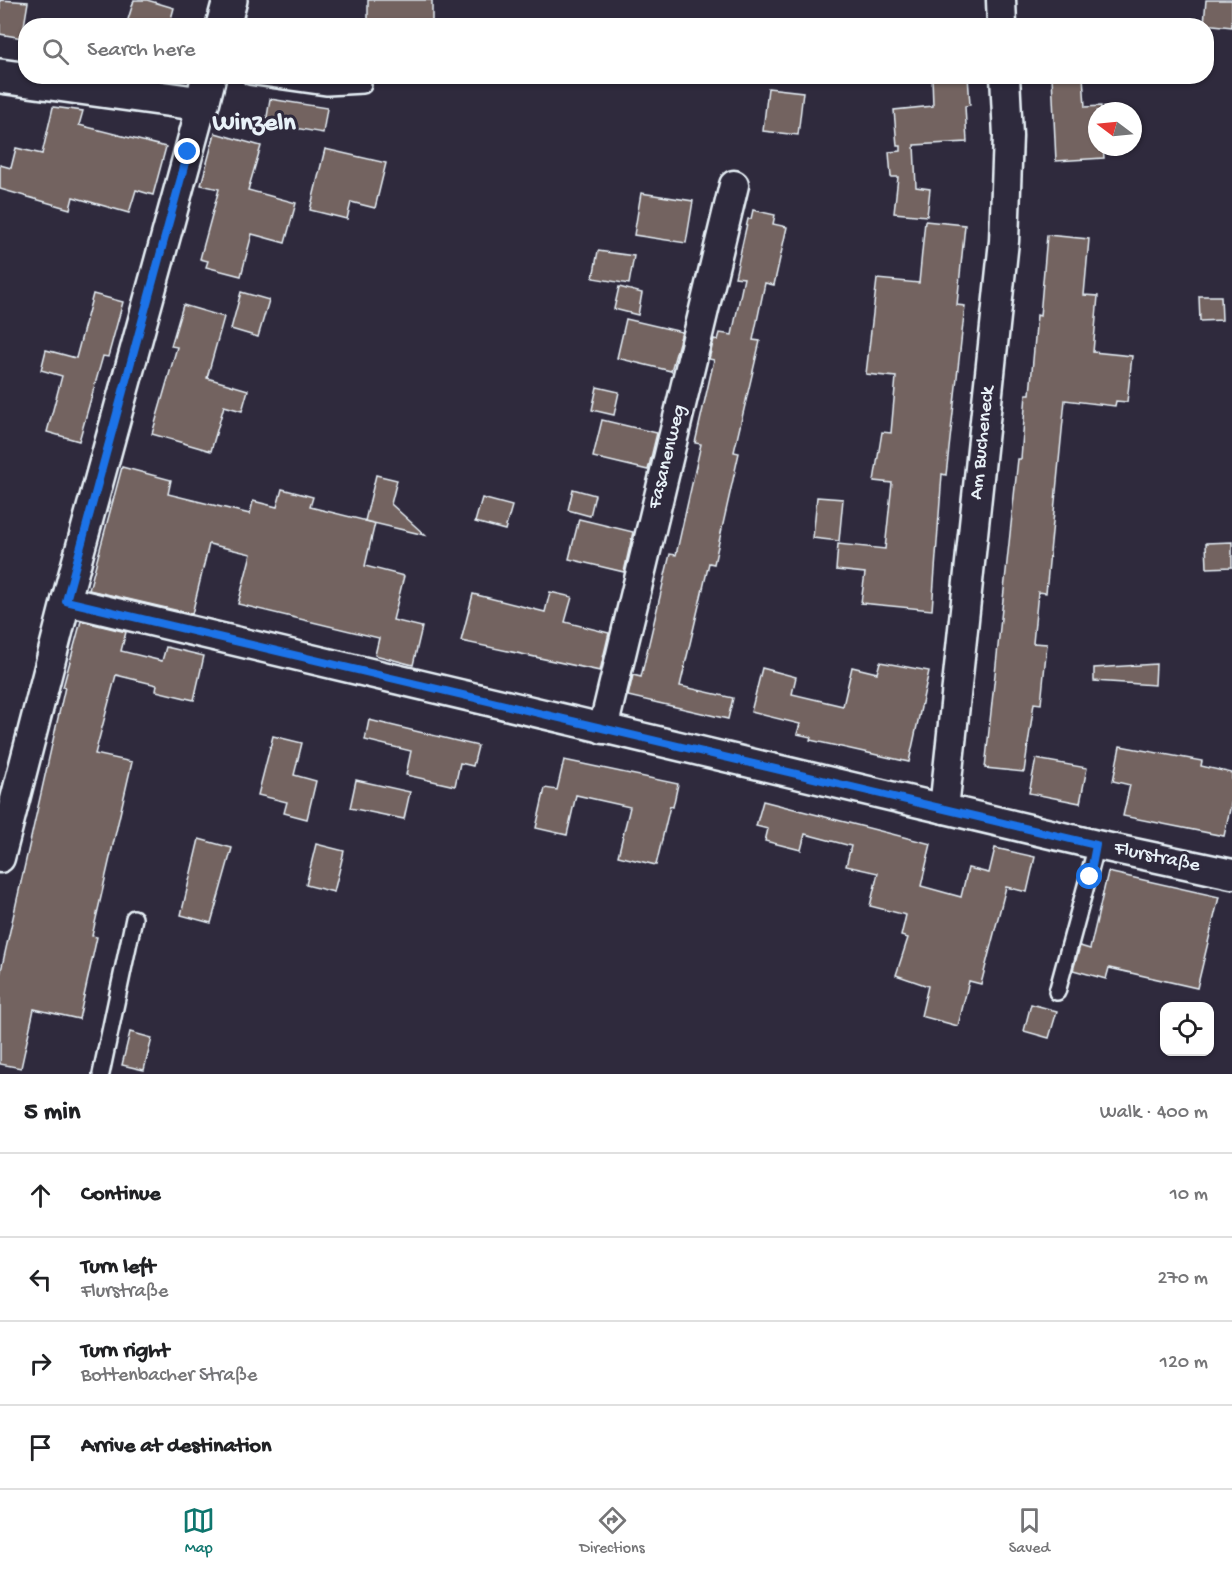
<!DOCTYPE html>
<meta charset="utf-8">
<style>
:root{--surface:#fff;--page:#f6f6f6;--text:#202124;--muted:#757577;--line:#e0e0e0;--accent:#0f766e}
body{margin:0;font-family:"Gochi Hand",sans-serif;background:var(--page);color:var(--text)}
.controls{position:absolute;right:18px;bottom:18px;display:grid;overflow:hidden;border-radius:12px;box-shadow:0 2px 4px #0004}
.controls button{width:54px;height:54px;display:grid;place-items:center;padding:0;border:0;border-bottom:2px solid var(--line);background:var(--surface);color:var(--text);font:30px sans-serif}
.compass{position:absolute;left:1088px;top:102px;width:54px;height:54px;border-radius:50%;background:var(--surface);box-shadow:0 2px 4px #0004;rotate:286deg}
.stop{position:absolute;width:18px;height:18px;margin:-14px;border:4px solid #1a73e8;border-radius:50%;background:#fff}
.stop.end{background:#1a73e8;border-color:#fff;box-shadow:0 2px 6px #0008}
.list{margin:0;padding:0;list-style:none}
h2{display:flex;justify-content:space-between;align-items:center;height:78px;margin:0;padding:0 24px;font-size:26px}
h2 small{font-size:20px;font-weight:400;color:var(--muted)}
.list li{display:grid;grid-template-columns:39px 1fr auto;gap:18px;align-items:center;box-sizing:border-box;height:84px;padding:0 24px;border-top:2px solid var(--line)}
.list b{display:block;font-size:22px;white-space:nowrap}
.list p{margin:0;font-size:20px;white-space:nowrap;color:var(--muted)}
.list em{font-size:20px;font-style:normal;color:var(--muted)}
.icon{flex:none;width:33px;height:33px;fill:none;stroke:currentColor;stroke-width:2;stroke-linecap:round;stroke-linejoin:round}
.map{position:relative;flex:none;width:1232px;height:1074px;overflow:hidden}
.search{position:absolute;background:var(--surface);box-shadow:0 2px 4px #0004;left:18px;right:18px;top:18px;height:66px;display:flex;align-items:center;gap:15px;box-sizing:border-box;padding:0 21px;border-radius:24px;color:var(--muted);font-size:22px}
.sheet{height:414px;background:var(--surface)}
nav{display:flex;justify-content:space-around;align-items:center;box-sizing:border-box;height:84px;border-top:2px solid var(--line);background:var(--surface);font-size:16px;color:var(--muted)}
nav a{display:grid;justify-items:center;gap:3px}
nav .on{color:var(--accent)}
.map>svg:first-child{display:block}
.building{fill:#736360;stroke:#e8f1f8;stroke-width:1.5}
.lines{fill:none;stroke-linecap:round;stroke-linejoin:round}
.lane-casing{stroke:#e8f1f8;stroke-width:20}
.street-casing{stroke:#e8f1f8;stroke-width:33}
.secondary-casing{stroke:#e8f1f8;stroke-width:38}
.lane{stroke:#2f2a3d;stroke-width:15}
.street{stroke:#2f2a3d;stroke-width:28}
.secondary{stroke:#2f2a3d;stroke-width:33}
.route{stroke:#1a73e8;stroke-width:8}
.labels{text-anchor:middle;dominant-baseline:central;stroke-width:6;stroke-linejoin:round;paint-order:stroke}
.street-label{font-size:20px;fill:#e8f1f8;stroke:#2f2a3d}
.district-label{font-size:26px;font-weight:bold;fill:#e8f1f8;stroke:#2f2a3d}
</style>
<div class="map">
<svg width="1232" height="1074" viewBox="0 0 1232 1074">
<rect width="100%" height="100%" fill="#2f2a3d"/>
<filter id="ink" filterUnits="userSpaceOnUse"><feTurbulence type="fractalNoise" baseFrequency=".0167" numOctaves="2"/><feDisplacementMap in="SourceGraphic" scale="12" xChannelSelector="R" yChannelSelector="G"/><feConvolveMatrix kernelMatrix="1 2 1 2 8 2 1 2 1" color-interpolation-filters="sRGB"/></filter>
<g filter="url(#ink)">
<g class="building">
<path d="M 0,0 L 28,2 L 22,38 L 0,34 Z"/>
<path d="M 134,0 L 147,0 L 174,8 L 169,26 L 126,26 Z"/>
<rect x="368" y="0" width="64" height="26"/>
<path d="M 1206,0 L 1232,0 L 1232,27 L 1204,24 Z"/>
<path d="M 932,76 L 968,76 L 970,105 L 965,106 L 967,142 L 914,145 L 916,187 L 930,189 L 927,216 L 894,213 L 898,177 L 891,177 L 889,152 L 901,151 L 901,146 L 897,146 L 894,110 L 933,106 Z"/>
<path d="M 1052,76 L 1083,76 L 1085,107 L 1101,106 L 1101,111 L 1097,111 L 1097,147 L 1103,147 L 1104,158 L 1056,161 Z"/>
<path d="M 768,88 L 803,92 L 798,135 L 763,131 Z"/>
<path d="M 270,99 L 327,108 L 323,133 L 266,123 Z"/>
<path d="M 53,107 L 83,111 L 79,125 L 166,147 L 153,195 L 136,190 L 129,213 L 73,197 L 70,209 L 0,189 L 0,165 L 11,168 L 16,148 L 42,154 Z"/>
<path d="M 215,133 L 261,146 L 248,190 L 296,203 L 285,243 L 252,234 L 241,276 L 206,267 L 208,261 L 200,259 L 219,189 L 201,185 Z"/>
<path d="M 325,149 L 386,163 L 375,208 L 351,202 L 347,219 L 310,210 Z"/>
<path d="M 641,193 L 693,201 L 686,243 L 634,235 Z"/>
<path d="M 753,210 L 775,215 L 773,224 L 787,227 L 774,285 L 765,283 L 753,340 L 760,341 L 734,452 L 739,453 L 714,564 L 709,563 L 680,686 L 733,698 L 728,719 L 628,696 L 633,675 L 641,677 L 670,554 L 676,555 L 701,444 L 695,443 L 714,360 L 709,359 L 714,339 L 718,340 L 720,333 L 732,335 L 744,278 L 735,277 L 748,219 L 751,219 Z"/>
<path d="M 925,221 L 965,225 L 957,305 L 965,306 L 946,475 L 942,474 L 932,610 L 861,603 L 865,573 L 836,570 L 838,544 L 885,549 L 892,483 L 874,481 L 882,432 L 891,433 L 896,377 L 866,374 L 877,279 L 919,283 Z"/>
<path d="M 1047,235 L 1089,239 L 1084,295 L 1098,296 L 1093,352 L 1132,356 L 1127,402 L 1116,401 L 1115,406 L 1065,400 L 1046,593 L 1038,592 L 1033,643 L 1047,644 L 1041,704 L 1034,703 L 1024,772 L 985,768 L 1018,459 L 1021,459 L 1026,394 L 1030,394 L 1037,315 L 1040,316 Z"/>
<path d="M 598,251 L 634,256 L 629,284 L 593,278 Z"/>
<path d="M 619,287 L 642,293 L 638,315 L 614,309 Z"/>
<path d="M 241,292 L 269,300 L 258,337 L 231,329 Z"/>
<path d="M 93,294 L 123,302 L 108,357 L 103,356 L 79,441 L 47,432 L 62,376 L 41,370 L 46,350 L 76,358 Z"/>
<path d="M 1199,296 L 1221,296 L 1222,320 L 1200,321 Z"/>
<path d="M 183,305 L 224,317 L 207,378 L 248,390 L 242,411 L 224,406 L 211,451 L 152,434 L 177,347 L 171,346 Z"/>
<path d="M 626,319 L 682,332 L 671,371 L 617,358 Z"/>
<path d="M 597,387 L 619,392 L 614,415 L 592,410 Z"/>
<path d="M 602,420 L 657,433 L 648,470 L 593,457 Z"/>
<path d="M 122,467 L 171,480 L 168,494 L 250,514 L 253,501 L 277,507 L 282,489 L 313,497 L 310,507 L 375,523 L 365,566 L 404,576 L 393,620 L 422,627 L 413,665 L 375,655 L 379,638 L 238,604 L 251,554 L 209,544 L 192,614 L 89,590 Z"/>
<path d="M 376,475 L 397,480 L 391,504 L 425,535 L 365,521 Z"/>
<path d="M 573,489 L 595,495 L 590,516 L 568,510 Z"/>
<path d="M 817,497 L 843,499 L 839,541 L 813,538 Z"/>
<path d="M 482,498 L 512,506 L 505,530 L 475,522 Z"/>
<path d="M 579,519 L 633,532 L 624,572 L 569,559 Z"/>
<path d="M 1232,542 L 1232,567 L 1207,568 L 1206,543 Z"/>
<path d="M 550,592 L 572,597 L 565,622 L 609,633 L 600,671 L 461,641 L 473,594 L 545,612 Z"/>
<path d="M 81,621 L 126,632 L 121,651 L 162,661 L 166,647 L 204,656 L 194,700 L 156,691 L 157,685 L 116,675 L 95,754 L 132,762 L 92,936 L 97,937 L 79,1019 L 34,1009 L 21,1068 L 0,1064 L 0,975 L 65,687 L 63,687 Z"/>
<path d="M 880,662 L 929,671 L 909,762 L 810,740 L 811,737 L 797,734 L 800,724 L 751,712 L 762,668 L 796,677 L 792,694 L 843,706 L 852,667 L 877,673 Z"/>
<path d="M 1156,664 L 1155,685 L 1094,681 L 1094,668 Z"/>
<path d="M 369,720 L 478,746 L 473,766 L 460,763 L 455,786 L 406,775 L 411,751 L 365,740 Z"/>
<path d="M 273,736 L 302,743 L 294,775 L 316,781 L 307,819 L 284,813 L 287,802 L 258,795 Z"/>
<path d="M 1120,746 L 1202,761 L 1201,766 L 1232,773 L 1232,800 L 1224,836 L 1123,816 L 1130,785 L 1113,781 Z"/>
<path d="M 1036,759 L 1087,768 L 1080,803 L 1029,793 Z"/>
<path d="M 564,760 L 678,784 L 673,807 L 670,806 L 656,865 L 618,856 L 630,807 L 576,795 L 567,835 L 536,828 L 545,788 L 557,790 Z"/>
<path d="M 356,780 L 410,792 L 404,819 L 350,808 Z"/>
<path d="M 763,801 L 931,844 L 921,886 L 961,897 L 968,868 L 989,873 L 995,848 L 1035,857 L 1027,892 L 1006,887 L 981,984 L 969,981 L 958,1026 L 921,1016 L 928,986 L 896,975 L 908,938 L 901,936 L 906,915 L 870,906 L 878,873 L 846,866 L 851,846 L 805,834 L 801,850 L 765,841 L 768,829 L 756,826 Z"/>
<path d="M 199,839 L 232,848 L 211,923 L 181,915 Z"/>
<path d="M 316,844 L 344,851 L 334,892 L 306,885 Z"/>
<path d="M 1108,872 L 1219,897 L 1197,988 L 1109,968 L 1106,979 L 1073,970 L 1080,946 L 1090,949 Z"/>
<path d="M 1031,1004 L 1057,1011 L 1049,1038 L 1024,1031 Z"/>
<path d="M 130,1032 L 152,1038 L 144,1070 L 122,1065 Z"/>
</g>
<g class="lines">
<g class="lane-casing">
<g id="lane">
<path d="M 250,76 L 327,87 L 363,85"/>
<path d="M 1057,992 L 1097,845"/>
<path d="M 101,1074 L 134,918"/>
</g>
</g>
<g class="street-casing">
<g id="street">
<path d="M 1001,0 L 1002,26"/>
<path d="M 66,601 L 1097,845 L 1232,874"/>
<path d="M 603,729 L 734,185"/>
<path d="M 944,809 L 1004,241 L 1008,136 L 1005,76"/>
<path d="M 0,858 L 66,601 L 202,104"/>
</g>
</g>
<g class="secondary-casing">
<g id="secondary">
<path d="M 223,26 L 230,0"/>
<path d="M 0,76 L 202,104 L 209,76"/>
</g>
</g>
<use href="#lane" class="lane"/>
<use href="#street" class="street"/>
<use href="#secondary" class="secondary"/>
</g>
</g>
<g class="lines" filter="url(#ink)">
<path class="route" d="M 188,152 L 66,601 L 1096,845 L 1090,877"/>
</g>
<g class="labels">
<g class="street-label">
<text transform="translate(983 443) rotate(-84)">Am Bucheneck</text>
<text transform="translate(668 457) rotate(-76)">Fasanenweg</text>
<text transform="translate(1157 858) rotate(12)">Flurstraße</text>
</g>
<g class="district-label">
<text x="254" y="124">Winzeln</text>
</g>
</g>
</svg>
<div class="controls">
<button><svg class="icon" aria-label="locate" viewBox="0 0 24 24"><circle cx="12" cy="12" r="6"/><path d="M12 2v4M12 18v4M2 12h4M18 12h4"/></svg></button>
</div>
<svg class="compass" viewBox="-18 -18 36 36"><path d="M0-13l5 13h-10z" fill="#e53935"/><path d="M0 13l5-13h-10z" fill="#757577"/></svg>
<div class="stop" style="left:1090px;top:877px"></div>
<div class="stop end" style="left:188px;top:152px"></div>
<div class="search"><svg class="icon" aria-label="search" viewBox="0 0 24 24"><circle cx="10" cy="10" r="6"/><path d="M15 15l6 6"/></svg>Search here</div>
</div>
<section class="sheet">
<h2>5 min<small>Walk · 400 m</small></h2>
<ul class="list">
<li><svg class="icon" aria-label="ahead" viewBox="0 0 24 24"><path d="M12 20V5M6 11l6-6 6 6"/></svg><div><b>Continue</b></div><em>10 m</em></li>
<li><svg class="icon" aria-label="left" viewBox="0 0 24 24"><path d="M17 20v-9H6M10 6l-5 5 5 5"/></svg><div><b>Turn left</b><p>Flurstraße</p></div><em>270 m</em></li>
<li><svg class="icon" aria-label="right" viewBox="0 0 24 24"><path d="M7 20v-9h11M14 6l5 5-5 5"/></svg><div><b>Turn right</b><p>Bottenbacher Straße</p></div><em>120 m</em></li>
<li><svg class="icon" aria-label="arrive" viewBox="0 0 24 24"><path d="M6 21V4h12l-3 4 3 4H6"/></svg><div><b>Arrive at destination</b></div></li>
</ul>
</section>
<nav>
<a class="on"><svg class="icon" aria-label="map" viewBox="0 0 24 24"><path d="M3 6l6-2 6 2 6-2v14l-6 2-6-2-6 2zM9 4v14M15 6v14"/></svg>Map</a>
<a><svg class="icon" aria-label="directions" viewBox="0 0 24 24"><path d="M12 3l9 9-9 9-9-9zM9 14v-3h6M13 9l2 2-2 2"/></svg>Directions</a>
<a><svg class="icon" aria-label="saved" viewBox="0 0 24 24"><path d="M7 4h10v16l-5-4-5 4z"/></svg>Saved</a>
</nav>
